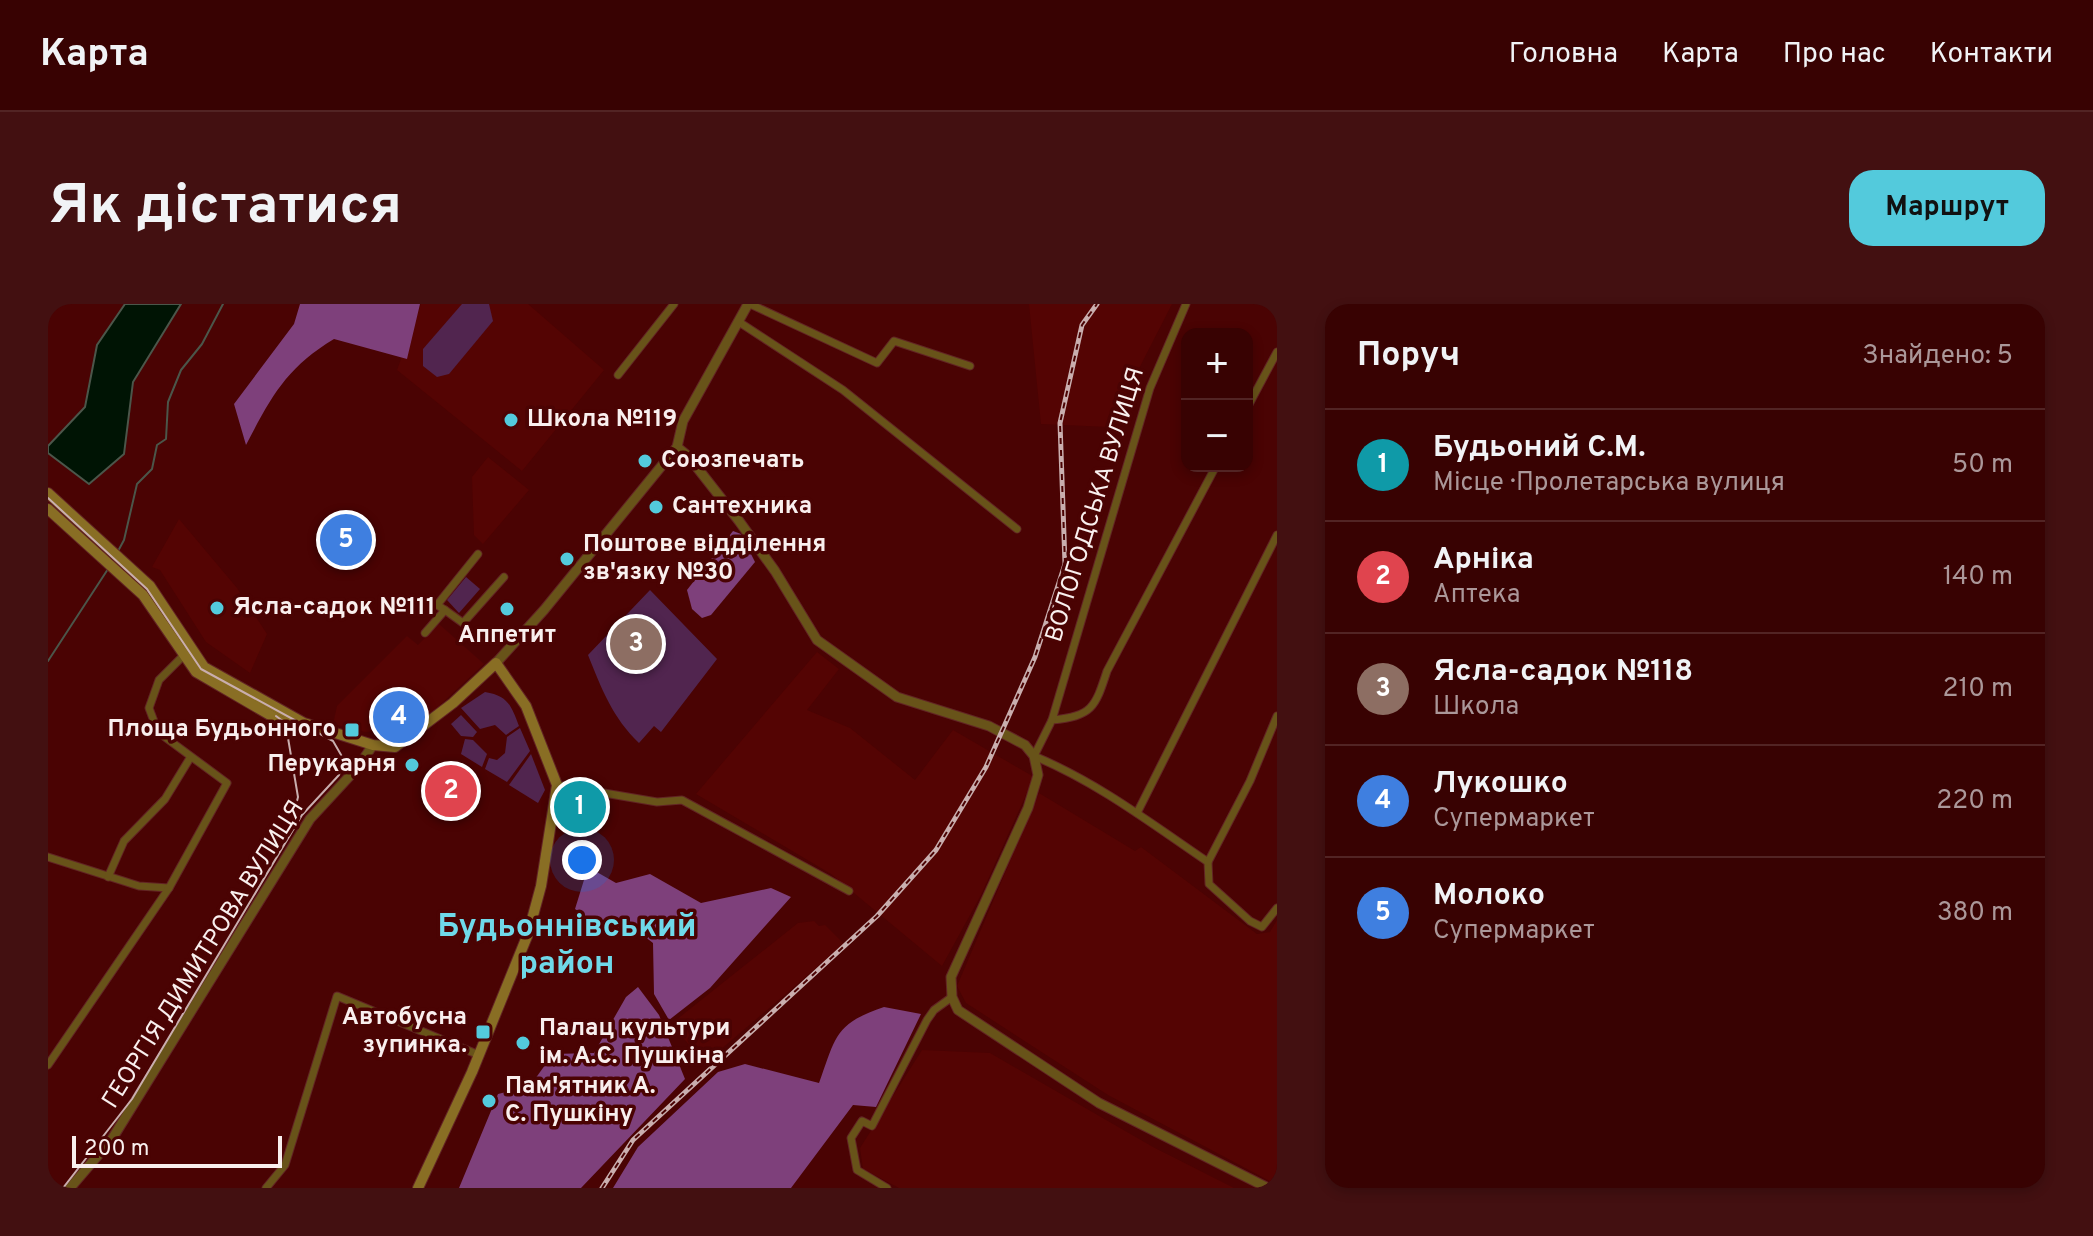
<!DOCTYPE html>
<html lang="uk">
<meta charset="utf-8">
<style>
:root{--surface:#380202;--page:#431011;--text:#f1f3f6;--muted:#ab9799;--line:#522424;--accent:#53cadc}
body{margin:0;font-family:Overpass,sans-serif;background:var(--page);color:var(--text)}
.controls{position:absolute;right:24px;top:24px;display:grid;overflow:hidden;border-radius:16px;box-shadow:0 4px 12px #0003}
.controls button{width:72px;height:72px;display:grid;place-items:center;padding:0;border:0;border-bottom:2px solid var(--line);background:var(--surface);color:var(--text);font:40px sans-serif}
.scale{position:absolute;left:24px;bottom:20px;width:210px;box-sizing:border-box;padding-left:8px;border:4px solid #f9efee;border-top:0;font-size:22px;line-height:28px;white-space:nowrap;color:#f9efee;-webkit-text-stroke:6px #4a0303;paint-order:stroke}
.you{position:absolute;left:534px;top:556px;width:28px;height:28px;margin:-20px;border:6px solid #fff;border-radius:50%;background:#1a73e8;box-shadow:0 0 0 12px #1a73e833}
.badge{display:grid;place-items:center;width:52px;height:52px;border-radius:50%;background:var(--accent);color:#fff;font-size:26px;font-weight:700}
.pin{position:absolute;translate:-50% -50%;border:4px solid #fff;box-shadow:0 2px 8px #0006}
.list{margin:0;padding:0;list-style:none}
h2{display:flex;justify-content:space-between;align-items:center;height:104px;margin:0;padding:0 32px;font-size:34px}
h2 small{font-size:26px;font-weight:400;color:var(--muted)}
.list li{display:grid;grid-template-columns:52px 1fr auto;gap:24px;align-items:center;box-sizing:border-box;height:112px;padding:0 32px;border-top:2px solid var(--line)}
.list b{display:block;font-size:30px;white-space:nowrap}
.list p{margin:0;font-size:26px;white-space:nowrap;color:var(--muted)}
.list em{font-size:26px;font-style:normal;color:var(--muted)}
.map{position:relative;flex:none;width:1229px;height:884px;overflow:hidden;border-radius:24px}
header{display:flex;align-items:center;gap:48px;box-sizing:border-box;height:112px;padding:0 40px;background:var(--surface);border-bottom:2px solid var(--line)}
header strong{font-size:38px}
nav{display:flex;gap:44px;margin-inline-start:auto;font-size:28px}
.intro{display:flex;align-items:center;justify-content:space-between;box-sizing:border-box;height:192px;padding:0 48px}
h1{margin:0;font-size:56px}
.button{padding:20px 36px;border-radius:24px;background:var(--accent);color:#111;font-size:28px;font-weight:700}
main{display:flex;gap:48px;padding:0 48px}
aside{flex:1;background:var(--surface);border-radius:24px;box-shadow:0 4px 12px #0003}
.map>svg:first-child{display:block}
.built{fill:#540403}
.green{fill:#51254f}
.forest{fill:#7e407b}
.water{fill:#001404;stroke:#4b564a;stroke-width:2}
.lines{fill:none;stroke-linecap:round;stroke-linejoin:round}
.stream{stroke:#4b564a;stroke-width:2}
.minor-casing{stroke:#622424;stroke-width:9}
.tertiary-casing{stroke:#622424;stroke-width:11}
.secondary-casing{stroke:#622424;stroke-width:12}
.minor{stroke:#685319;stroke-width:7}
.tertiary{stroke:#685319;stroke-width:9}
.secondary{stroke:#896e24;stroke-width:10}
.tram{stroke:#c9aeae;stroke-width:2}
.rail-casing{stroke:#c9aeae;stroke-width:5}
.rail{stroke:#4a0303;stroke-width:2;stroke-dasharray:6;stroke-linecap:butt}
.poi-dot{fill:#53cadc;stroke:#4a0303;stroke-width:3}
.labels{text-anchor:middle;dominant-baseline:central;stroke-width:7;stroke-linejoin:round;paint-order:stroke}
.poi-label{font-size:24px;font-weight:bold;fill:#f9efee;stroke:#4a0303;text-anchor:start}
.street-label{font-size:24px;fill:#f9efee;stroke:#4a0303}
.district-label{font-size:32px;font-weight:bold;fill:#6fd9e9;stroke:#4a0303}
</style>
<header>
<strong>Карта</strong>
<nav><a>Головна</a><a>Карта</a><a>Про нас</a><a>Контакти</a></nav>
</header>
<div class="intro"><h1>Як дістатися</h1><a class="button">Маршрут</a></div>
<main>
<div class="map">
<svg width="1229" height="884" viewBox="0 0 1229 884">
<rect width="100%" height="100%" fill="#4a0303"/>
<g class="built">
<path d="M 373,0 L 480,0 L 556,66 L 474,167 L 349,66 Z"/>
<path d="M 981,0 L 1124,0 L 1061,123 L 993,120 Z"/>
<path d="M 440,153 L 481,186 L 435,240 L 426,231 L 424,173 Z"/>
<path d="M 131,215 L 189,284 L 219,330 L 202,369 L 158,338 L 112,266 L 104,263 Z"/>
<path d="M 391,320 L 436,360 L 366,425 L 317,428 L 285,420 L 289,402 L 359,332 L 370,341 Z"/>
<path d="M 769,348 L 791,365 L 759,406 L 802,424 L 867,476 L 905,426 L 986,473 L 933,591 L 894,662 L 783,570 L 648,490 Z"/>
<path d="M 991,489 L 1087,547 L 1093,543 L 1209,630 L 1222,628 L 1229,616 L 1229,881 L 1060,791 L 918,699 L 909,682 Z"/>
<path d="M 766,617 L 771,622 L 777,621 L 796,640 L 657,759 L 623,720 L 750,619 Z"/>
<path d="M 874,746 L 942,749 L 1105,843 L 1186,884 L 851,884 L 815,865 L 812,844 Z"/>
</g>
<g class="green">
<path d="M 414,0 L 441,0 L 445,17 L 401,70 L 389,73 L 375,62 L 375,45 Z"/>
<path d="M 418,273 L 432,285 L 411,309 L 399,296 Z"/>
<path d="M 602,286 L 669,355 L 613,428 L 606,422 L 591,439 C 565,414 554,386 540,351 Z"/>
<path d="M 437,388 C 460,392 463,401 471,422 L 458,431 L 447,421 L 432,425 L 413,404 Z"/>
<path d="M 413,411 L 429,428 L 425,433 L 413,432 L 403,420 Z"/>
<path d="M 472,424 L 482,447 L 459,478 L 437,465 L 441,454 L 449,456 L 457,449 L 459,433 Z"/>
<path d="M 417,435 L 425,436 L 439,450 L 434,463 L 413,450 Z"/>
<path d="M 483,450 L 497,486 L 490,499 L 461,481 Z"/>
</g>
<g class="forest">
<path d="M 252,0 L 372,0 L 359,55 L 286,35 C 238,64 223,93 198,141 L 186,100 L 246,20 Z"/>
<path d="M 685,227 L 693,230 L 707,258 L 663,311 L 654,314 L 644,305 L 639,286 Z"/>
<path d="M 540,563 L 568,579 L 602,570 L 653,599 L 723,584 L 743,593 L 662,684 L 621,716 L 606,690 L 605,639 L 592,629 L 562,628 L 527,605 Z"/>
<path d="M 590,683 L 611,711 L 637,775 L 533,884 L 411,884 L 450,790 L 482,782 L 505,750 L 546,749 L 578,693 Z"/>
<path d="M 836,703 L 873,710 L 828,803 L 805,801 L 743,884 L 565,884 L 590,843 L 670,768 L 697,760 L 771,779 C 788,733 786,720 836,703 Z"/>
</g>
<path class="water" d="M 77,0 L 133,0 L 85,78 L 76,150 L 41,180 L 0,149 L 0,142 L 37,103 L 49,41 Z"/>
<g class="lines">
<g class="stream">
<path d="M 69,249 L 76,236 L 89,180 L 104,165 L 109,141 L 118,135 L 120,98 L 133,66 L 154,40 L 175,0"/>
<path d="M 0,357 L 60,265"/>
</g>
<g class="minor-casing">
<g id="minor">
<path d="M 702,0 L 829,59 L 846,37 L 922,62"/>
<path d="M 691,18 L 795,86 L 969,225"/>
<path d="M 570,71 L 626,0"/>
<path d="M 1199,104 L 1229,48"/>
<path d="M 1168,162 L 1059,367 C 1047,404 1044,412 1004,416 L 986,452 C 1049,478 1104,520 1160,558 L 1161,580 L 1202,617 L 1214,623 L 1229,604"/>
<path d="M 397,306 L 389,301 L 430,250"/>
<path d="M 377,329 L 397,306 L 415,319 L 456,273"/>
<path d="M 1004,416 L 1102,84 L 1138,0"/>
<path d="M 509,481 L 609,498 L 634,496 L 801,587"/>
<path d="M 1089,509 L 1229,231"/>
<path d="M 0,553 L 91,582 L 121,584"/>
<path d="M 1160,558 L 1202,477 L 1229,412"/>
<path d="M 60,573 L 76,537 L 117,495 L 142,454"/>
<path d="M 0,761 L 121,584 L 179,479 L 110,428 L 101,404 L 111,376 L 139,348"/>
<path d="M 218,884 L 237,861 L 289,692 L 431,751"/>
<path d="M 839,884 L 809,866 L 803,834 L 814,817 L 824,822 L 879,716 L 886,706 L 904,693"/>
</g>
</g>
<g class="tertiary-casing">
<g id="tertiary">
<path d="M 629,143 L 640,152 L 691,217 L 727,267 L 769,336 L 849,393 L 941,422 L 977,441 L 986,452 L 990,471 L 980,504 L 903,673 L 904,693 L 910,706 L 1051,799 L 1220,884"/>
<path d="M 448,359 L 496,306 L 629,143 L 635,117 L 700,0"/>
<path d="M 22,884 L 64,835 L 262,515 L 310,463 L 325,441"/>
</g>
</g>
<g class="secondary-casing">
<g id="secondary">
<path d="M 0,189 L 102,282 L 156,363 L 256,419 L 325,441 L 347,443 L 405,399 L 448,359 L 478,402 L 509,481 L 493,582 L 480,630 L 424,768 L 370,884"/>
<path d="M 0,205 L 95,291 L 148,368 L 234,418 L 254,419"/>
</g>
</g>
<use href="#minor" class="minor"/>
<use href="#tertiary" class="tertiary"/>
<use href="#secondary" class="secondary"/>
<g class="tram">
<path d="M 0,194 L 99,285 L 153,365 L 285,437 L 296,456 L 291,471 L 254,511 L 84,795 L 15,884"/>
<path d="M 228,412 L 236,418 L 239,428 L 250,493 L 244,517"/>
</g>
<g class="rail-casing">
<path id="rail" d="M 554,884 L 585,836 L 829,612 L 888,546 L 938,463 L 987,353 L 1017,260 L 1012,119 L 1034,21 L 1049,0"/>
</g>
<use href="#rail" class="rail"/>
</g>
<g class="poi-dot">
<circle cx="463" cy="116" r="8"/>
<circle cx="597" cy="157" r="8"/>
<circle cx="608" cy="203" r="8"/>
<circle cx="519" cy="255" r="8"/>
<circle cx="169" cy="304" r="8"/>
<circle cx="459" cy="305" r="8"/>
<rect x="296" y="418" width="16" height="16" rx="4"/>
<circle cx="364" cy="461" r="8"/>
<rect x="427" y="720" width="16" height="16" rx="4"/>
<circle cx="475" cy="739" r="8"/>
<circle cx="441" cy="797" r="8"/>
</g>
<g class="labels">
<g class="poi-label">
<text x="479" y="116">Школа №119</text>
<text x="613" y="157">Союзпечать</text>
<text x="624" y="203">Сантехника</text>
<text x="535" y="241">Поштове відділення<tspan x="535" dy="28">зв'язку №30</tspan></text>
<text x="185" y="304">Ясла-садок №111</text>
<text x="459" y="332" text-anchor="middle">Аппетит</text>
<text x="288" y="426" text-anchor="end">Площа Будьонного</text>
<text x="348" y="461" text-anchor="end">Перукарня</text>
<text x="419" y="714" text-anchor="end">Автобусна<tspan x="419" dy="28">зупинка.</tspan></text>
<text x="491" y="725">Палац культури<tspan x="491" dy="28">ім. А.С. Пушкіна</tspan></text>
<text x="457" y="783">Пам'ятник А.<tspan x="457" dy="28">С. Пушкіну</tspan></text>
</g>
<g class="street-label">
<text transform="translate(1048 201) rotate(-73)">ВОЛОГОДСЬКА ВУЛИЦЯ</text>
<text transform="translate(156 651) rotate(-58)">ГЕОРГІЯ ДИМИТРОВА ВУЛИЦЯ</text>
</g>
<g class="district-label">
<text x="519" y="624">Будьоннівський<tspan x="519" dy="37">район</tspan></text>
</g>
</g>
</svg>
<div class="controls">
<button>+</button>
<button>−</button>
</div>
<div class="scale">200 m</div>
<div class="you"></div>
<div class="pin badge" style="left:532px;top:503px;background:#0f9aa8">1</div>
<div class="pin badge" style="left:403px;top:487px;background:#e0444e">2</div>
<div class="pin badge" style="left:588px;top:340px;background:#8d6e63">3</div>
<div class="pin badge" style="left:351px;top:413px;background:#3f7fe0">4</div>
<div class="pin badge" style="left:298px;top:236px;background:#3f7fe0">5</div>
</div>
<aside>
<h2>Поруч<small>Знайдено: 5</small></h2>
<ul class="list">
<li><span class="badge" style="background:#0f9aa8">1</span><div><b>Будьоний С.М.</b><p>Місце · Пролетарська вулиця</p></div><em>50 m</em></li>
<li><span class="badge" style="background:#e0444e">2</span><div><b>Арніка</b><p>Аптека</p></div><em>140 m</em></li>
<li><span class="badge" style="background:#8d6e63">3</span><div><b>Ясла-садок №118</b><p>Школа</p></div><em>210 m</em></li>
<li><span class="badge" style="background:#3f7fe0">4</span><div><b>Лукошко</b><p>Супермаркет</p></div><em>220 m</em></li>
<li><span class="badge" style="background:#3f7fe0">5</span><div><b>Молоко</b><p>Супермаркет</p></div><em>380 m</em></li>
</ul>
</aside>
</main>
